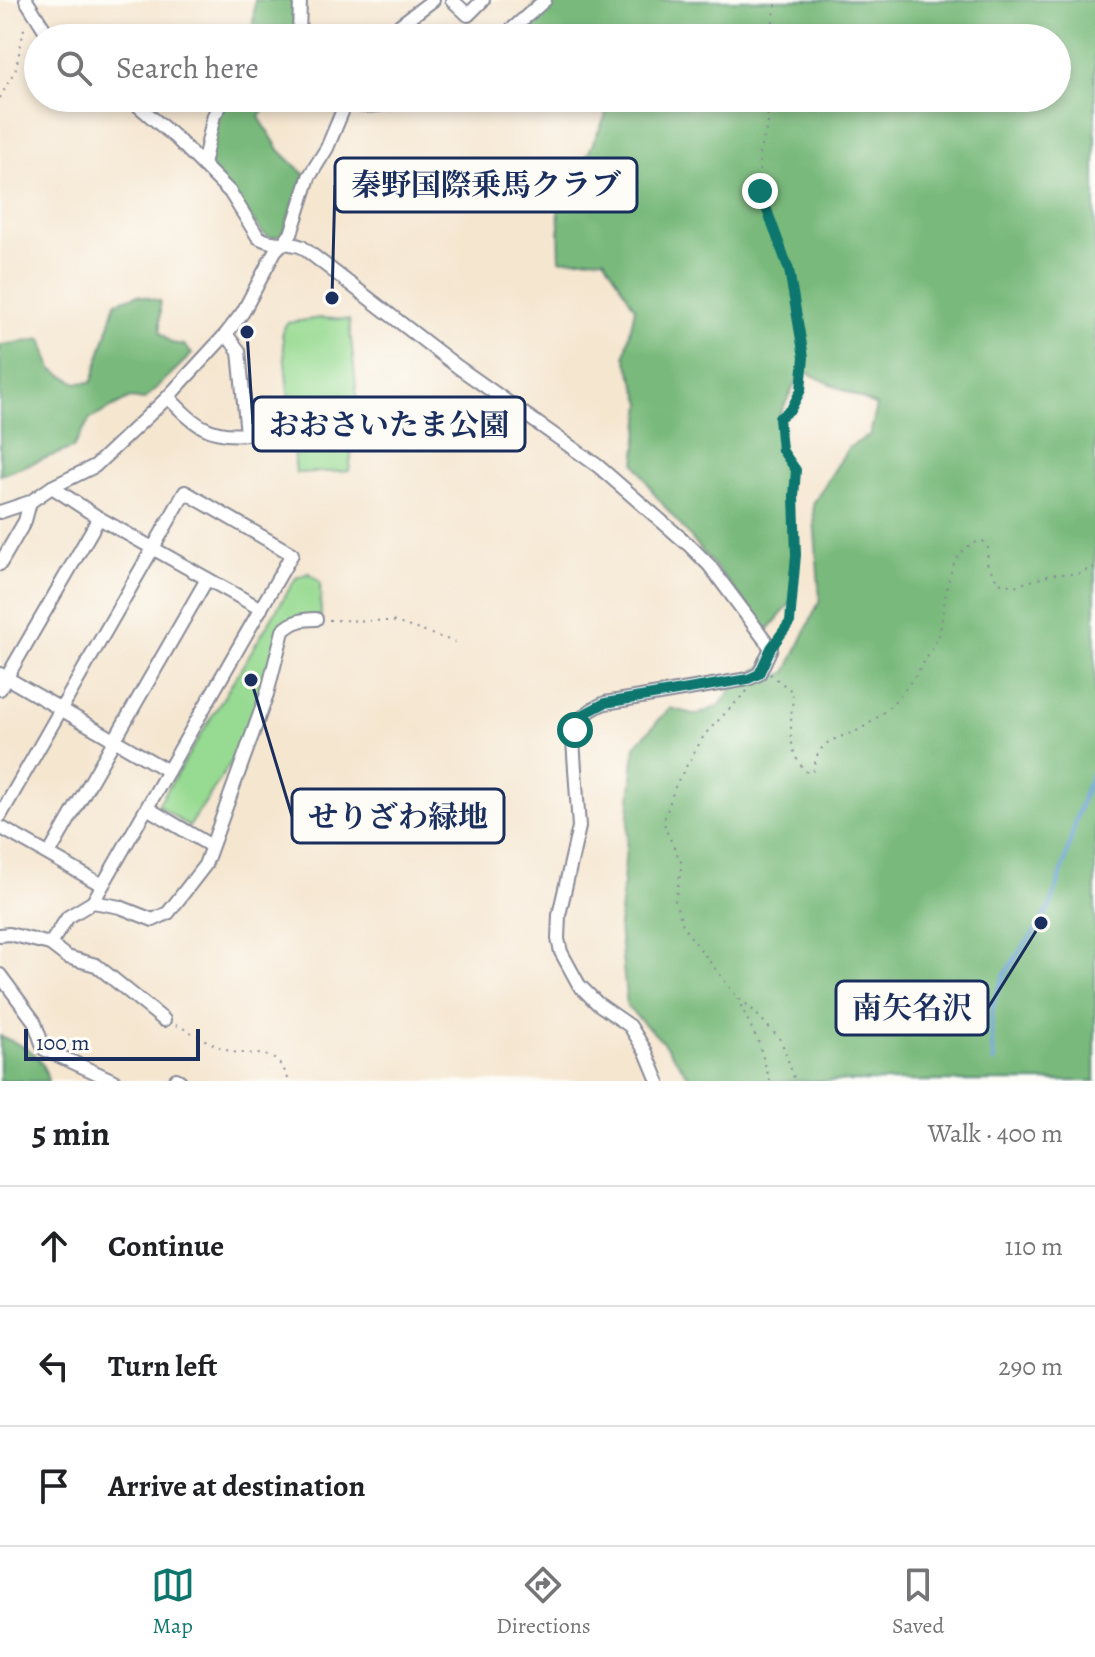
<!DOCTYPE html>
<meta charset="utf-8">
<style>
:root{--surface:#fff;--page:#f6f6f6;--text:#202124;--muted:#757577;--line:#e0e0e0;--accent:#0f766e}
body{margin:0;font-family:Alegreya,"Noto Serif JP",serif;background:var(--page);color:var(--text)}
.scale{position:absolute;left:24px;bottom:20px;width:176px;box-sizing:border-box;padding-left:8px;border:4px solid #1b2f5e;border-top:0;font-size:22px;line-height:28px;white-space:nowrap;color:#1b2f5e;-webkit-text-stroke:6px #fdfcf7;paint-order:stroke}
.stop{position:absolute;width:24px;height:24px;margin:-18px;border:6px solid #0f766e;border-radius:50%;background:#fff}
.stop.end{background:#0f766e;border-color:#fff;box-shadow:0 2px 8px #0008}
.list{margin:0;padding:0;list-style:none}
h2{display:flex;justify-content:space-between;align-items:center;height:104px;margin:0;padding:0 32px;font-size:34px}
h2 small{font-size:26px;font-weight:400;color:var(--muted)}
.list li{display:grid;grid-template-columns:52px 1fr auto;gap:24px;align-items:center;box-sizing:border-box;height:120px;padding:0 32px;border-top:2px solid var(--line)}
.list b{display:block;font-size:30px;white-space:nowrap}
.list em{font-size:26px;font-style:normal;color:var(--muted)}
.icon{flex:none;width:44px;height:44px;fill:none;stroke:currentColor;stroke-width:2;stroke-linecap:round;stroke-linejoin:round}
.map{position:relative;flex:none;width:1095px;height:1081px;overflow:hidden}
.search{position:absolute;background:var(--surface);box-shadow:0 4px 12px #0003;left:24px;right:24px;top:24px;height:88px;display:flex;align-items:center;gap:20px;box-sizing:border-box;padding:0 28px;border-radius:44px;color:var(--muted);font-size:30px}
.sheet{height:464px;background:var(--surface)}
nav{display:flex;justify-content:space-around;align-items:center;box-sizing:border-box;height:112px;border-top:2px solid var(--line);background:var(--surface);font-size:22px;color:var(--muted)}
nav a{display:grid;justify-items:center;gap:4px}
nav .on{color:var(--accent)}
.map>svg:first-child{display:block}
.green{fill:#97da91;stroke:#598478;stroke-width:2}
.forest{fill:#79ba7b;stroke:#4a746c;stroke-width:2}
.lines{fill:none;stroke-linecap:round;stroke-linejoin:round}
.stream{stroke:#6ba1d8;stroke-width:4}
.minor-casing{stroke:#888a97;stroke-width:16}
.path{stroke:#888a97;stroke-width:2;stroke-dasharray:2 6;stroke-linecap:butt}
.minor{stroke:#fff;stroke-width:12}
.route{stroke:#0f766e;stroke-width:10}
.leader{fill:none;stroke:#1b2f5e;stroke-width:3}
.callout-dot{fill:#1b2f5e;stroke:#fdfcf7;stroke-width:3}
.callout{fill:#fdfcf7;stroke:#1b2f5e;stroke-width:3}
.callout-label{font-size:30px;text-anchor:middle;font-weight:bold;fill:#1b2f5e}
</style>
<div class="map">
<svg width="1095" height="1081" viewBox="0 0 1095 1081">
<rect width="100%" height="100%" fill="#fdfcf7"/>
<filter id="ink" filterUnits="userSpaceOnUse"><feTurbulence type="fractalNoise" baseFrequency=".0125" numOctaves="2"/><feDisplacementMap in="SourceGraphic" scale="16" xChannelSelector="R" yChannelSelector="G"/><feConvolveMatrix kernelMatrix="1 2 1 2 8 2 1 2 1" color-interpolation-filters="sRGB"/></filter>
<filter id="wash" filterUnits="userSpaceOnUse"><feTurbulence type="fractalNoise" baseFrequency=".006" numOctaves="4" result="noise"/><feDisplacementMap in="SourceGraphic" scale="32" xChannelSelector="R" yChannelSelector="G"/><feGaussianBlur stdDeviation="1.8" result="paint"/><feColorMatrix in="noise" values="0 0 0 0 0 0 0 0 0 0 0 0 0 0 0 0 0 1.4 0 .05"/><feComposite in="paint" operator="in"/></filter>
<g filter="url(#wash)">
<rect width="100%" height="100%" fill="#f5e6d0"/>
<g class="green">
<path d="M 320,318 L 349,320 L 358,405 L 349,471 L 296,473 L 282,331 L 287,323 Z"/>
<path d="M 309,573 L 320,582 L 321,617 L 305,617 L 290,621 L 250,733 L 189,827 L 158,805 L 296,578 Z"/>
</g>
<g class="forest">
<path d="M 255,0 L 295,0 L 295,38 L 252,38 Z"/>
<path d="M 538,0 L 1095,0 L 1095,1081 L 689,1081 L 688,1075 L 661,1040 L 627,1007 L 619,927 L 635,746 L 670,708 L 697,715 L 719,706 L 738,681 L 763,666 L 777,676 L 786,673 L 820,600 L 813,504 L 848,448 L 870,435 L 877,406 L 802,370 L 777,420 L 785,468 L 796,597 L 768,630 L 655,495 L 635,463 L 642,403 L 625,356 L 635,308 L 604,258 L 560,260 L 558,195 L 587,156 L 606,115 L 598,98 L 1057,98 L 1057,38 L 514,38 Z"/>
<path d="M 222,98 L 270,98 L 259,117 L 280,151 L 305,175 L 282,235 L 271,238 L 263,233 L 208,164 Z"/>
<path d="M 138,295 L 160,301 L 160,332 L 171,343 L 184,345 L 192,354 L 144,400 L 130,398 L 90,419 L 73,448 L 0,475 L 0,345 L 42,339 L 52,369 L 77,383 L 92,382 L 116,302 Z"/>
<path d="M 0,1036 C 26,1048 42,1051 48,1081 L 0,1081 Z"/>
</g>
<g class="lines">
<path class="stream" d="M 994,1062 C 986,1008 994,986 1026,943 C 1036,930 1046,917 1052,902 C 1069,858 1074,811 1095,768"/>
</g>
</g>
<g filter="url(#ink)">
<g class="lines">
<g class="minor-casing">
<g id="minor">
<path d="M 26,0 L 50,38"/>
<path d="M 452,0 L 468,15 L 483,0"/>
<path d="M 299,38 L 300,0"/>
<path d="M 388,38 L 400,25 L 433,0"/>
<path d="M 502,38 L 545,0"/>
<path d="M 129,98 L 176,138 L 230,192 L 258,237 C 272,246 288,241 302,247 L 458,367 L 598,466 L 690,546 L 709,565 L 771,648 L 759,674 L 748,679 L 605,703 C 586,711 576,720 573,740 L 579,827 L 559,915 L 558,939 L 561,952 L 579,985 L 597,1003 L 630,1026 L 646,1052 L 658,1081"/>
<path d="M 329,98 C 357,110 385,106 414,98"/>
<path d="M 203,165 L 214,115 L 226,98"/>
<path d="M 168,397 C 193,423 208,438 247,434 L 239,351 L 226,334"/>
<path d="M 52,487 L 99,518 L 261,609"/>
<path d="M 0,512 L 30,502 L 52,487 L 95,466 L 168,397 L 226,334 L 243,312 L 275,251 L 291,234 L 309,177 L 327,148 L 345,105"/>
<path d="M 0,564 L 25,521 L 30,502"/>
<path d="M 0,674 L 168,771"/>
<path d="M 0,689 L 99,518"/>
<path d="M 147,808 L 211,846"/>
<path d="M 0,816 L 185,492 L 292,554 L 93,902"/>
<path d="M 0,827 L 102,885"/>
<path d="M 49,854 L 207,579"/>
<path d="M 0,935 L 9,934 L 50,944 L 67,957 L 96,965 L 164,1020"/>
<path d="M 50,944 L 68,917 L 93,902 L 120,907 L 153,920 L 168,913 L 205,865 L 267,694 L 283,631 C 293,621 303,619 316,619"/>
<path d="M 0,975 L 34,1021 L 44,1049 L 114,1081"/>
<path d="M 176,1079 L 180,1081"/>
</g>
</g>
<g class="path">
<path d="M 770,38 L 777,0"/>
<path d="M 0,98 L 16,68 L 25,24"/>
<path d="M 767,98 L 768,123 L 759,153 L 760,191 L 789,270 L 804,357 L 801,390 L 791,409 L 779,418 L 782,450 L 796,470 L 794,496 L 796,555 L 790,622 L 778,640"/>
<path d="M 329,620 L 392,621 L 455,642"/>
<path d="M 770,674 L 793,692 C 792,721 784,752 808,773 L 813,771 C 815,763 816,754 822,748 C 831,737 848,736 860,729 C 886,715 909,687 924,662 C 929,654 936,644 939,635 C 947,605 943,546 983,541 L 988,548 L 987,563 L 998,582 L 1014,586 L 1055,574 L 1077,574 L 1093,568 L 1095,565"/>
<path d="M 747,691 L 705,734 L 676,784 L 664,820 L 665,828 L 682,864 L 675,901 L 684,928 L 737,997 L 749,1006 L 781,1040 L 795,1081"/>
<path d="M 737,998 L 758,1041 L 770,1081"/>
<path d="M 176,1025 C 190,1031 221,1050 233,1052 C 260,1056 277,1048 289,1081"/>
</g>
<use href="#minor" class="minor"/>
</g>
</g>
<g class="lines" filter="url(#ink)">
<path class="route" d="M 575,730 L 586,713 L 605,703 L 748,679 L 759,674 L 771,648 L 790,622 L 796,555 L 794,496 L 796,470 L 782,450 L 779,418 L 791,409 L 801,390 L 804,357 L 789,270 L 760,191"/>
</g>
<path class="leader" d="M332 298L335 185M247 332L253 424M251 680L292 816M1041 923L988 1008"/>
<g class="callout-dot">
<circle cx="332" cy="298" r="8"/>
<circle cx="247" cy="332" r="8"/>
<circle cx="251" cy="680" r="8"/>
<circle cx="1041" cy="923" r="8"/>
</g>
<g class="callout">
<rect x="335" y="158" width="302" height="54" rx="8"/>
<rect x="253" y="397" width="272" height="54" rx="8"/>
<rect x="292" y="789" width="212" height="54" rx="8"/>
<rect x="836" y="981" width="152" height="54" rx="8"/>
</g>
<g class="callout-label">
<text x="486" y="195">秦野国際乗馬クラブ</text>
<text x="389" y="435">おおさいたま公園</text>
<text x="398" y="827">せりざわ緑地</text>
<text x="912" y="1018">南矢名沢</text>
</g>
</svg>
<div class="scale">100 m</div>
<div class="stop" style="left:575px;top:730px"></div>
<div class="stop end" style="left:760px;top:191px"></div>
<div class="search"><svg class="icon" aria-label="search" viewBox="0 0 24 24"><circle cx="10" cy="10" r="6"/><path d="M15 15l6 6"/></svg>Search here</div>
</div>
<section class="sheet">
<h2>5 min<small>Walk · 400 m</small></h2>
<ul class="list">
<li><svg class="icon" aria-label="ahead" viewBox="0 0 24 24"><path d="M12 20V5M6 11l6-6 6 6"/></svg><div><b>Continue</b></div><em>110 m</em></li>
<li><svg class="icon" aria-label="left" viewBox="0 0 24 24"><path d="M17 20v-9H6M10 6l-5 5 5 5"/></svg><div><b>Turn left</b></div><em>290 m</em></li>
<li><svg class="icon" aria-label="arrive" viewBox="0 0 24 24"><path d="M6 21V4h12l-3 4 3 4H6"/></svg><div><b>Arrive at destination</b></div></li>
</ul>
</section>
<nav>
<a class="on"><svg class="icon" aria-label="map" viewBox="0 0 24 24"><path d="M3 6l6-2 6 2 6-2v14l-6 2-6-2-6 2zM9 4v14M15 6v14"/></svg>Map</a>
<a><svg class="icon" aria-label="directions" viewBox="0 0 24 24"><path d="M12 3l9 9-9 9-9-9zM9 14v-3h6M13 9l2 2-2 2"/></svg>Directions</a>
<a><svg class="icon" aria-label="saved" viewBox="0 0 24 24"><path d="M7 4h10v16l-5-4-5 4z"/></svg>Saved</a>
</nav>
